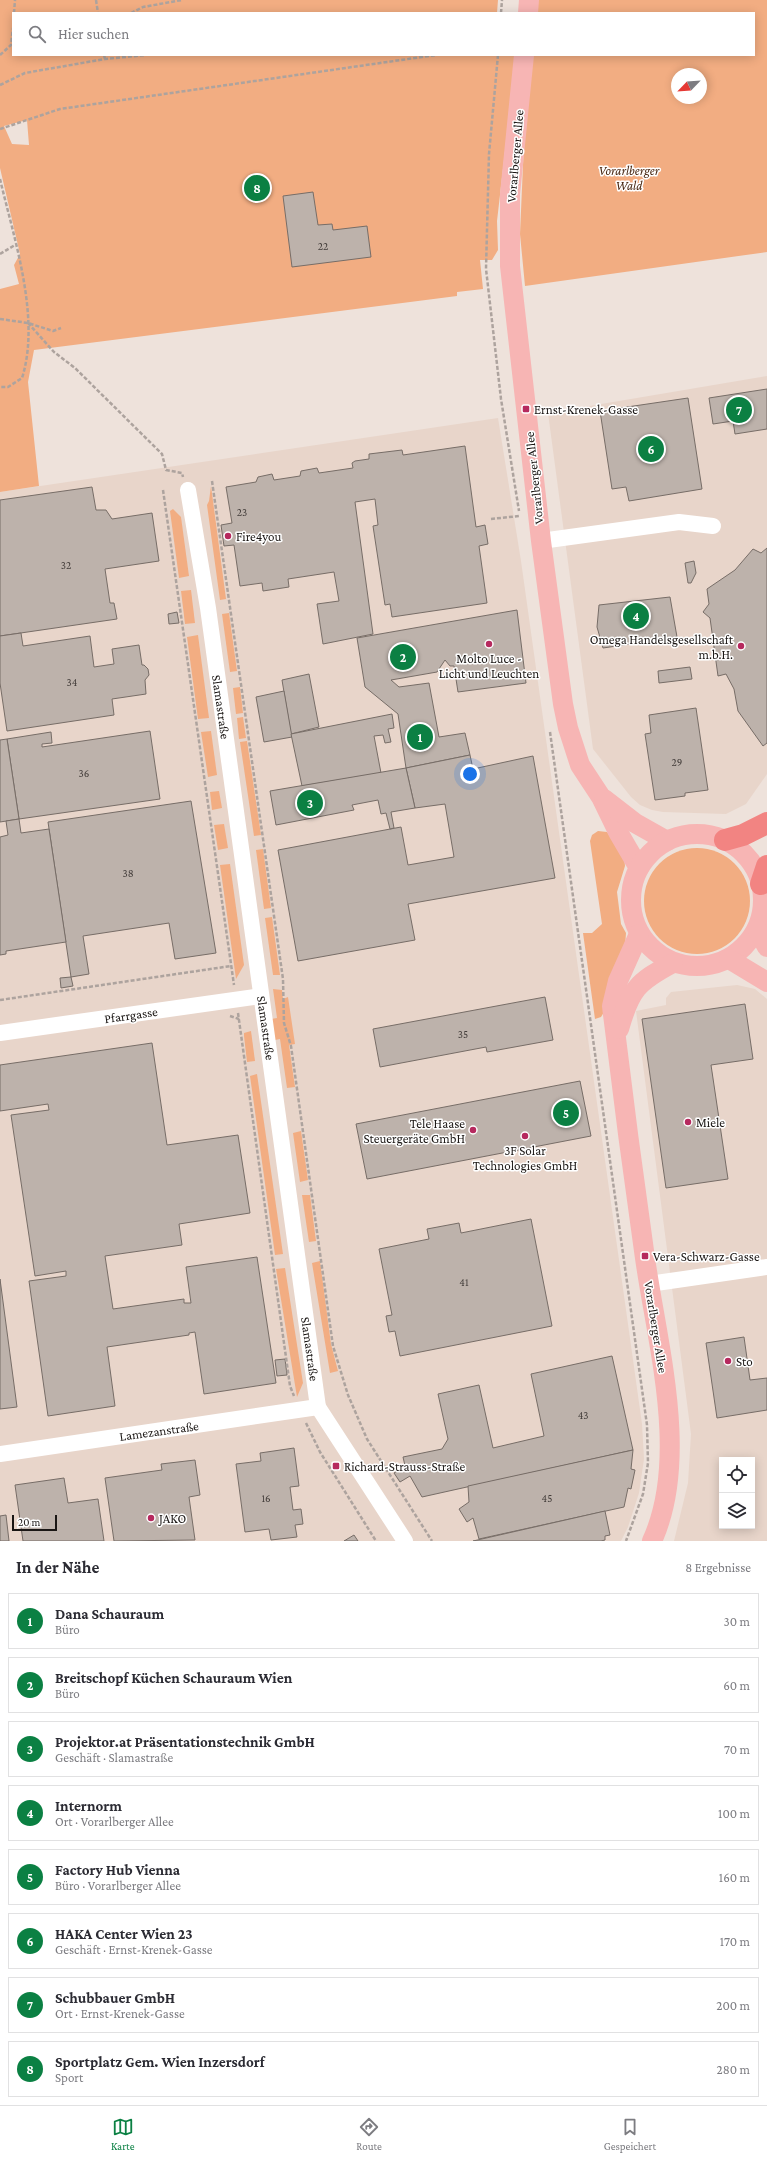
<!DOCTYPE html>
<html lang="de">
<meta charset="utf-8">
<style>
:root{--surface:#fff;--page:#f2f2f3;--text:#2b2b33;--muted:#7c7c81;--line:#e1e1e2;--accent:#0b8043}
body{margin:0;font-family:"Crimson Pro",serif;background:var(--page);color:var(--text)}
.controls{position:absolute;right:12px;bottom:12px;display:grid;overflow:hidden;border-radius:0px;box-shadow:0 2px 10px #0003}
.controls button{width:36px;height:36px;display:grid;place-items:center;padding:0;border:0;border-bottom:1px solid var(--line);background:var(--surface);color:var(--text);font:20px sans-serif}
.compass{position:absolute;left:671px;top:68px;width:36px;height:36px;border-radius:50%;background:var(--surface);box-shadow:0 2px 10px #0003;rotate:245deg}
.scale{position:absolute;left:12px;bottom:10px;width:45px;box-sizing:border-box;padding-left:4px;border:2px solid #1a1614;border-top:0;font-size:11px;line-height:14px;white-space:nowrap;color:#1a1614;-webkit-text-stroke:3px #fff;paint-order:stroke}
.you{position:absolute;left:470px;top:774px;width:14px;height:14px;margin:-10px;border:3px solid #fff;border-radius:50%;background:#1a73e8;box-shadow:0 0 0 6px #1a73e833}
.badge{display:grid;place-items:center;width:26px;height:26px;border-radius:50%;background:var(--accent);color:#fff;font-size:13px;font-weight:700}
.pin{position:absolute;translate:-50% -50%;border:2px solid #fff;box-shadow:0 1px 4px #0006}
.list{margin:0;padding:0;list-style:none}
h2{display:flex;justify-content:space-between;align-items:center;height:52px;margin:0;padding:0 16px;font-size:17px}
h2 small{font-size:13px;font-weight:400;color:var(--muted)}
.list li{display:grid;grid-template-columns:26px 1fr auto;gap:12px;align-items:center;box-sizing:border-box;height:56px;margin:0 8px 8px;padding:0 8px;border:1px solid var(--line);border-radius:0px}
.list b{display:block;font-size:15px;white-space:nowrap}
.list p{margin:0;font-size:13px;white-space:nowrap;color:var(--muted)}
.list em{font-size:13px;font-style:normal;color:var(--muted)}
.icon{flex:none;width:22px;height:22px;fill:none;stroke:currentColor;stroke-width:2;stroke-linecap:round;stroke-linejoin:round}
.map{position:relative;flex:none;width:767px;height:1541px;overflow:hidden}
.search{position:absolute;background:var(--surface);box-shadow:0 2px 10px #0003;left:12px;right:12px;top:12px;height:44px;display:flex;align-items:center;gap:10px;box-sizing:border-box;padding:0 14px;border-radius:0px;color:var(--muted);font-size:15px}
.sheet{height:564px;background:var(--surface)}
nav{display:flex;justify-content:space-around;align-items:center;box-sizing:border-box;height:56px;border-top:1px solid var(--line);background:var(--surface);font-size:11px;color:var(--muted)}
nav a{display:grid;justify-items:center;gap:2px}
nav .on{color:var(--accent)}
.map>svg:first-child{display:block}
.built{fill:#e8d5ca;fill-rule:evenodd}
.green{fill:#f2ad82;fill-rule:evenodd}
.building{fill:#bdb2ab;stroke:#776d67}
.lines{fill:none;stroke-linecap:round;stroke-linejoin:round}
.path{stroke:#ada39e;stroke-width:2.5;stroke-dasharray:4 2;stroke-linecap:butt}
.minor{stroke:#fff;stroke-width:16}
.major{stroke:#f7b5b4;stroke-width:20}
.highway{stroke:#f28482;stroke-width:22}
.poi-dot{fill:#b6295e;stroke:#fff;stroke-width:1.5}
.labels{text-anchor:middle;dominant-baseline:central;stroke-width:3;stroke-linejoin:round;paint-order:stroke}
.number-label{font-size:11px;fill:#433d3a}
.street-label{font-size:13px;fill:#1a1614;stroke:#fff}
.park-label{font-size:13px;font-style:italic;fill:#4a2914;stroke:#fff}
.poi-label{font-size:13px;fill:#1a1614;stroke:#fff;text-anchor:start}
</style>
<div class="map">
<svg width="767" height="1541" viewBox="0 0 767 1541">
<rect width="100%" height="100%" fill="#eee2db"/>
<g class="built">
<path d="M 767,376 L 767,774 L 746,804 L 726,814 L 663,812 L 652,810 L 640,805 L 631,797 L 593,749 L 548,413 Z"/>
<path d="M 498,418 L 521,561 L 642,1424 L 644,1459 L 639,1493 L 628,1527 L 621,1541 L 0,1541 L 0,492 Z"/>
<path d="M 737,985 L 755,989 L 767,999 L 767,1541 L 674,1541 L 688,1483 L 691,1434 L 636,1011 L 666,1005 L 666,998 L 671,992 ZM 722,1460 L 752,1460 L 752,1526 L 722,1526 Z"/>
</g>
<g class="green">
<path d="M 0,0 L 498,0 L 497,13 L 13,13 L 13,55 L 516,55 L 497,221 L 498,250 L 492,260 L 480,260 L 483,289 L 457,292 L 457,296 L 34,350 L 28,382 L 39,486 L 0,492 L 0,289 L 19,284 L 14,265 L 20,254 L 0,168 ZM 27,120 L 29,145 L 12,144 L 4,126 Z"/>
<path d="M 537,0 L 767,0 L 767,252 L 525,286 L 520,234 L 524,142 L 532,55 L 754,55 L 754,13 L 536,13 ZM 677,74 L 701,74 L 701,98 L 677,98 Z"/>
<path d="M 211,486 L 226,599 L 220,600 L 207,505 L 209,501 Z"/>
<path d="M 173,509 L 181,517 L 189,576 L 179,578 L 170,511 Z"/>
<path d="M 191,590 L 195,623 L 185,624 L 181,591 Z"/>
<path d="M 229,613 L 237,671 L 230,672 L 222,614 Z"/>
<path d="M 198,635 L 209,718 L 198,719 L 187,637 Z"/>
<path d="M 240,687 L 243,713 L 236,714 L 233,688 Z"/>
<path d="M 243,717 L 246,738 L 239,739 L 237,718 Z"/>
<path d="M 211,731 L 217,775 L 208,777 L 201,732 Z"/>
<path d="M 247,741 L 261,835 L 254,836 L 240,742 Z"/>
<path d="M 219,791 L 222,808 L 212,810 L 210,792 Z"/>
<path d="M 224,824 L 228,848 L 218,850 L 214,825 Z"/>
<path d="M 598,831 L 607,832 L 624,857 L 625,866 L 617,892 L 621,924 L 626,933 L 625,947 L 604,1012 L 601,1017 L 595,1019 L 583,933 L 592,933 L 602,924 L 590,841 L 592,835 Z"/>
<circle cx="697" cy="901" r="53"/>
<path d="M 263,849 L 271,908 L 264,909 L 256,850 Z"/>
<path d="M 230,864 L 244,965 L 236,979 L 220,865 Z"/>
<path d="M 272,917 L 280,975 L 273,975 L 265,918 Z"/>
<path d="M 273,989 L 282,990 L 283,999 L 288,997 L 295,1044 L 289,1045 L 295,1087 L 287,1088 L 280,1039 L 275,1040 L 271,1019 L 277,1018 Z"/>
<path d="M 251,1031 L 255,1061 L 247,1062 L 244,1036 L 244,1033 Z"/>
<path d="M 257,1074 L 283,1254 L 275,1255 L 250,1076 Z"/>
<path d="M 301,1131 L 308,1180 L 300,1182 L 293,1133 Z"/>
<path d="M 302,1195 L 310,1195 L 316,1241 L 309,1242 Z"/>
<path d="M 320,1261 L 331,1344 L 338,1371 L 330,1373 L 312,1263 Z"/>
<path d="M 285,1268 L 303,1383 L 297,1397 L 276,1269 Z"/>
</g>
<g class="building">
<path d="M 313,192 L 318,225 L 332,224 L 333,230 L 367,226 L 371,257 L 292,267 L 283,196 Z"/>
<path d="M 767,389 L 767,429 L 735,434 L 733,421 L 713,424 L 709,398 Z"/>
<path d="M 688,398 L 702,489 L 629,501 L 626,487 L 612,489 L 600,411 Z"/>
<path d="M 465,446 L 476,527 L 485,525 L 488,544 L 479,546 L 487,603 L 392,617 L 390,604 L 385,605 L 373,526 L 378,525 L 375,499 L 355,502 L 373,634 L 323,644 L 317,604 L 339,601 L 334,572 L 288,579 L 289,587 L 263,591 L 262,583 L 240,586 L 234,545 L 224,546 L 221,525 L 232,523 L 226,487 L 256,482 L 258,477 L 272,474 L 274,480 L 300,476 L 301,471 L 317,468 L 319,473 L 353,468 L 352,463 L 355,461 L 369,459 L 369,454 L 402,450 L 403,455 Z"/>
<path d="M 92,487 L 96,510 L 106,510 L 112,519 L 152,513 L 159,561 L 105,569 L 110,603 L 114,603 L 117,619 L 0,636 L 0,500 Z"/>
<path d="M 767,548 L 767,743 L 763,746 L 738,711 L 734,689 L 726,674 L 718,676 L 710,618 L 703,612 L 709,604 L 707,589 L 735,570 L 753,549 L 761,553 Z"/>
<path d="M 694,561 L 696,573 L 691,583 L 688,583 L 685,563 Z"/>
<path d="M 670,597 L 677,637 L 603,648 L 597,627 L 599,605 Z"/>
<path d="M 517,610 L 526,683 L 458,692 L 454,666 L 450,666 L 445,660 L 437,672 L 391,680 L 399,687 L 429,683 L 439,737 L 465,733 L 470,755 L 406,768 L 398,714 L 365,687 L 357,638 Z"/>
<path d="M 177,612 L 179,623 L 169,624 L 168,614 Z"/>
<path d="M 21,633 L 23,646 L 90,636 L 94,667 L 114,664 L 112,649 L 139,645 L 142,665 L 144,665 L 148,669 L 149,675 L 145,680 L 146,694 L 112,699 L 114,715 L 7,731 L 0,683 L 0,636 Z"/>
<path d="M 690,667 L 692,679 L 659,683 L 658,671 Z"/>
<path d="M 309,674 L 319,727 L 291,734 L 282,680 Z"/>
<path d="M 284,691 L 292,737 L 264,742 L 256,697 Z"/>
<path d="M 696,708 L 708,790 L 685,793 L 685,796 L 655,800 L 645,734 L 651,733 L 649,715 Z"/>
<path d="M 392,714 L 394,728 L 388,729 L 391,742 L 385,743 L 383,735 L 374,736 L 381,773 L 302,786 L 291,734 Z"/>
<path d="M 150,731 L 160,799 L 19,819 L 7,739 L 51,732 L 52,743 L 42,744 L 42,747 Z"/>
<path d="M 7,739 L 19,819 L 0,822 L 0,740 Z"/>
<path d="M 470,755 L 473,769 L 533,756 L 555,878 L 408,904 L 415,940 L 298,961 L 278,850 L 401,827 L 408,865 L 454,857 L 445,804 L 415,808 L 406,768 Z"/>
<path d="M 406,768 L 415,808 L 391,812 L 394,828 L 390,829 L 386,813 L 381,814 L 378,800 L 352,805 L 354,810 L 276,825 L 270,791 Z"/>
<path d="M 191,801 L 216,953 L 175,959 L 169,923 L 83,936 L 89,974 L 71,977 L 48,822 Z"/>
<path d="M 19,819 L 21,833 L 49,829 L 66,942 L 6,951 L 6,954 L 0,955 L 0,837 L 8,835 L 6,821 Z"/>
<path d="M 71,977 L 73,986 L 61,988 L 60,978 Z"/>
<path d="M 545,997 L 553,1040 L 487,1052 L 486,1047 L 380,1067 L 373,1029 Z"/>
<path d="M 745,1004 L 753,1059 L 711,1065 L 728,1179 L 666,1188 L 642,1019 Z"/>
<path d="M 152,1043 L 167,1145 L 238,1135 L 250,1213 L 179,1224 L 182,1245 L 105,1256 L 113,1309 L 184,1299 L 184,1303 L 191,1303 L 186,1267 L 257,1257 L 276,1383 L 204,1394 L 195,1332 L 189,1333 L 189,1335 L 107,1347 L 115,1406 L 48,1416 L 29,1281 L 66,1276 L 66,1271 L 35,1276 L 11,1115 L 49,1110 L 48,1104 L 0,1111 L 0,1065 Z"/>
<path d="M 580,1081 L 591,1136 L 367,1179 L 356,1124 Z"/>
<path d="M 531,1219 L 552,1326 L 400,1356 L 395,1331 L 389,1332 L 386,1316 L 392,1315 L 379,1249 L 429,1239 L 427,1229 L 459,1223 L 461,1233 Z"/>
<path d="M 0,1279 L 17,1407 L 0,1409 Z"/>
<path d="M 744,1337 L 750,1380 L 767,1378 L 767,1410 L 717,1418 L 706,1343 Z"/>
<path d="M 612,1356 L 633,1450 L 422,1497 L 410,1476 L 400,1482 L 394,1473 L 403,1467 L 406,1470 L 403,1457 L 442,1449 L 448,1439 L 438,1394 L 479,1385 L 493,1448 L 544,1436 L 531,1374 Z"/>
<path d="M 285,1359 L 287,1375 L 277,1376 L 275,1360 Z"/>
<path d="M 294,1448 L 299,1486 L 290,1487 L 293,1510 L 301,1509 L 303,1524 L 295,1525 L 297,1537 L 271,1540 L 269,1529 L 245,1532 L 236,1464 L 261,1461 L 260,1453 Z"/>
<path d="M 633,1450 L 631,1469 L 635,1470 L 631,1489 L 628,1488 L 624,1507 L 479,1539 L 473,1518 L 467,1522 L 459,1509 L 469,1502 L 468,1486 Z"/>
<path d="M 195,1460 L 200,1495 L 189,1497 L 195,1540 L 114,1541 L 105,1478 L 162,1470 L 161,1464 Z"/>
<path d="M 64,1478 L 68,1503 L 98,1499 L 104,1541 L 23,1541 L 15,1485 Z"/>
<path d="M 605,1511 L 610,1535 L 605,1536 L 605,1540 L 601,1541 L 473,1541 Z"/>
<path d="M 6,1515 L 9,1541 L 0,1541 L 0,1516 Z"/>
<path d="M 354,1535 L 358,1541 L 344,1541 Z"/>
</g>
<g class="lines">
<g class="path">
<path d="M 96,0 L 98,13"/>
<path d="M 14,13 L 15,0"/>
<path d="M 131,13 L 143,7 L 182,0"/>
<path d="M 501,13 L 502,0"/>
<path d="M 0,55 L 11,45 L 13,28"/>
<path d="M 104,55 L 105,59"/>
<path d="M 498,55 L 489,154 L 486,269 L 501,399 L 519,511"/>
<path d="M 0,85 L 25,73 L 105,59 L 146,55"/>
<path d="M 0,129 L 60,109 L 436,55"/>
<path d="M 0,179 C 14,239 41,318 22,378 L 8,387 L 0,387"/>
<path d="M 0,254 L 15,245"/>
<path d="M 0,319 L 28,323 L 53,331 L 61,328"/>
<path d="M 28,323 L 54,352 L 75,368 L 162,454 L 166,470 L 182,473 L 183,477"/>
<path d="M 212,481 L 283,979 L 284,1023 L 291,1046 L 333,1346 L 348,1395 L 367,1439 L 432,1541"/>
<path d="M 163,490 L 234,985"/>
<path d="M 491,519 L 519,516"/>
<path d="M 550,732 L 647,1425 L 648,1463 L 643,1494 L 626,1541"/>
<path d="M 0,1000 L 231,966"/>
<path d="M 238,1013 L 290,1386 L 294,1396"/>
<path d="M 230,1016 L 239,1019"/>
<path d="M 306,1423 L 320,1452 L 376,1541"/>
</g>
<g class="minor">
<path d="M 188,490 L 208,608 L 318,1407 L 405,1541"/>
<path d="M 541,541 L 679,522 L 713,526"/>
<path d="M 0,1033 L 261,996"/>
<path d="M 649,1284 L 767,1267"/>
<path d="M 0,1454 L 318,1407"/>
</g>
<g class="major">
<path d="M 528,13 L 529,0"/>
<path d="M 524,55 L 510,194 L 510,266 L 541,541 L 563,704 L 568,728 L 580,765 L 601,797 L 618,832 L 639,868"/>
<path d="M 604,799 L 635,823 L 667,841"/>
<circle cx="697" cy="900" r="66"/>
<path d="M 757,929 L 767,947"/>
<path d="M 639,934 L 618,981 L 612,1006 C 622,1090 633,1174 645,1258 C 657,1344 690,1458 652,1541"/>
<path d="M 729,959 L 767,982"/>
<path d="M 619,1029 C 630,990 637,982 673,963"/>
</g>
<g class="highway">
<path d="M 725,840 L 743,835 L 767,823"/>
<path d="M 761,884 L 767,866"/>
</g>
</g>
<g class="poi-dot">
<rect x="522" y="405" width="8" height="8" rx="2"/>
<circle cx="228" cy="536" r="4"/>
<circle cx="489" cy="644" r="4"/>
<circle cx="741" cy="646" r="4"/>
<circle cx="688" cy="1122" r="4"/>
<circle cx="473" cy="1130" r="4"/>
<circle cx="525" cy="1136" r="4"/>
<rect x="641" y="1252" width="8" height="8" rx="2"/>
<circle cx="728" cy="1361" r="4"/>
<rect x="332" y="1462" width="8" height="8" rx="2"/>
<circle cx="151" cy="1518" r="4"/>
</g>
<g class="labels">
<g class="number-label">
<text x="323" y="246">22</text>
<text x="242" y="512">23</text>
<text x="66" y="565">32</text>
<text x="72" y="682">34</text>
<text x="677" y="762">29</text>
<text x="84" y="773">36</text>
<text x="128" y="873">38</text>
<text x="463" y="1034">35</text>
<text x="464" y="1282">41</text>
<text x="583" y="1415">43</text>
<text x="266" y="1498">16</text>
<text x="547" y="1498">45</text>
</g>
<g class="street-label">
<text transform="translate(515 156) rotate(-85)">Vorarlberger Allee</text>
<text transform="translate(534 478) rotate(-96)">Vorarlberger Allee</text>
<text transform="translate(221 707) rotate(82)">Slamastraße</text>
<text transform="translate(131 1015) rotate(-8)">Pfarrgasse</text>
<text transform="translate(266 1028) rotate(82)">Slamastraße</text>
<text transform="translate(656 1327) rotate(81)">Vorarlberger Allee</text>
<text transform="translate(310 1349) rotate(82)">Slamastraße</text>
<text transform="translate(159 1431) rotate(-8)">Lamezanstraße</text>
</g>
<g class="park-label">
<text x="629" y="170">Vorarlberger<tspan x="629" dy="15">Wald</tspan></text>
</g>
<g class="poi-label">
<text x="534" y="409">Ernst-Krenek-Gasse</text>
<text x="236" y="536">Fire4you</text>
<text x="733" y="639" text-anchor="end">Omega Handelsgesellschaft<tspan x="733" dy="15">m.b.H.</tspan></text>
<text x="489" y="658" text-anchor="middle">Molto Luce -<tspan x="489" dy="15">Licht und Leuchten</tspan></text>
<text x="696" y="1122">Miele</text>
<text x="465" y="1123" text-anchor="end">Tele Haase<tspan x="465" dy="15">Steuergeräte GmbH</tspan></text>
<text x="525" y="1150" text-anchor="middle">3F Solar<tspan x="525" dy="15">Technologies GmbH</tspan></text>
<text x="653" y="1256">Vera-Schwarz-Gasse</text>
<text x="736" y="1361">Sto</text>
<text x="344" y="1466">Richard-Strauss-Straße</text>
<text x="159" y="1518">JAKO</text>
</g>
</g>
</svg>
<div class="controls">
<button><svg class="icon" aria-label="locate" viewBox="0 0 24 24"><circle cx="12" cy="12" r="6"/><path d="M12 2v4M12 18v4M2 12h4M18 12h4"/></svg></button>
<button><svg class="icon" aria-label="layers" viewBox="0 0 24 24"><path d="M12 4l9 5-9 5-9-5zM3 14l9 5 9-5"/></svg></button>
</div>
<svg class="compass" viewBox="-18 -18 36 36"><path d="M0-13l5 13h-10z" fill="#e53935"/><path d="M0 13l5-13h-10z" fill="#7c7c81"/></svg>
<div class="scale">20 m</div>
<div class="you"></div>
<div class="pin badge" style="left:420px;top:737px">1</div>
<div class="pin badge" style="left:403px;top:657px">2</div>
<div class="pin badge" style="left:310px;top:803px">3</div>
<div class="pin badge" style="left:636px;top:616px">4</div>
<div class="pin badge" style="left:566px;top:1113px">5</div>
<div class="pin badge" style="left:651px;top:449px">6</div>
<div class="pin badge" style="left:739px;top:410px">7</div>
<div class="pin badge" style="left:257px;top:188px">8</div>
<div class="search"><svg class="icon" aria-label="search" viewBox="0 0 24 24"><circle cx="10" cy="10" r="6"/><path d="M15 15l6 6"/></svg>Hier suchen</div>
</div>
<section class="sheet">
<h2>In der Nähe<small>8 Ergebnisse</small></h2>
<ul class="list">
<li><span class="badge">1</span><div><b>Dana Schauraum</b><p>Büro</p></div><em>30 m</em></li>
<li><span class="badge">2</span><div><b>Breitschopf Küchen Schauraum Wien</b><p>Büro</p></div><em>60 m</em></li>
<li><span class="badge">3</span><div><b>Projektor.at Präsentationstechnik GmbH</b><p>Geschäft · Slamastraße</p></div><em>70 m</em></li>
<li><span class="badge">4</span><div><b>Internorm</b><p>Ort · Vorarlberger Allee</p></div><em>100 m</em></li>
<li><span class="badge">5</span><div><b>Factory Hub Vienna</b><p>Büro · Vorarlberger Allee</p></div><em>160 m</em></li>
<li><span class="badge">6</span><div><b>HAKA Center Wien 23</b><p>Geschäft · Ernst-Krenek-Gasse</p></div><em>170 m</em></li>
<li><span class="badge">7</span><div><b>Schubbauer GmbH</b><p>Ort · Ernst-Krenek-Gasse</p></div><em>200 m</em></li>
<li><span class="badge">8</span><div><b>Sportplatz Gem. Wien Inzersdorf</b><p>Sport</p></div><em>280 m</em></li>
</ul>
</section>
<nav>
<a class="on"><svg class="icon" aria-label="map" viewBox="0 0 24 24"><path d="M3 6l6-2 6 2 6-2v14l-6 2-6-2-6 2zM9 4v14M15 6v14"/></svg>Karte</a>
<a><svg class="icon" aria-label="directions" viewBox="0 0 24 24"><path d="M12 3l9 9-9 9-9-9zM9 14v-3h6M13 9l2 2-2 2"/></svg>Route</a>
<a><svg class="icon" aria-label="saved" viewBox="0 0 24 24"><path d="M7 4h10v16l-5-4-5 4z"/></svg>Gespeichert</a>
</nav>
